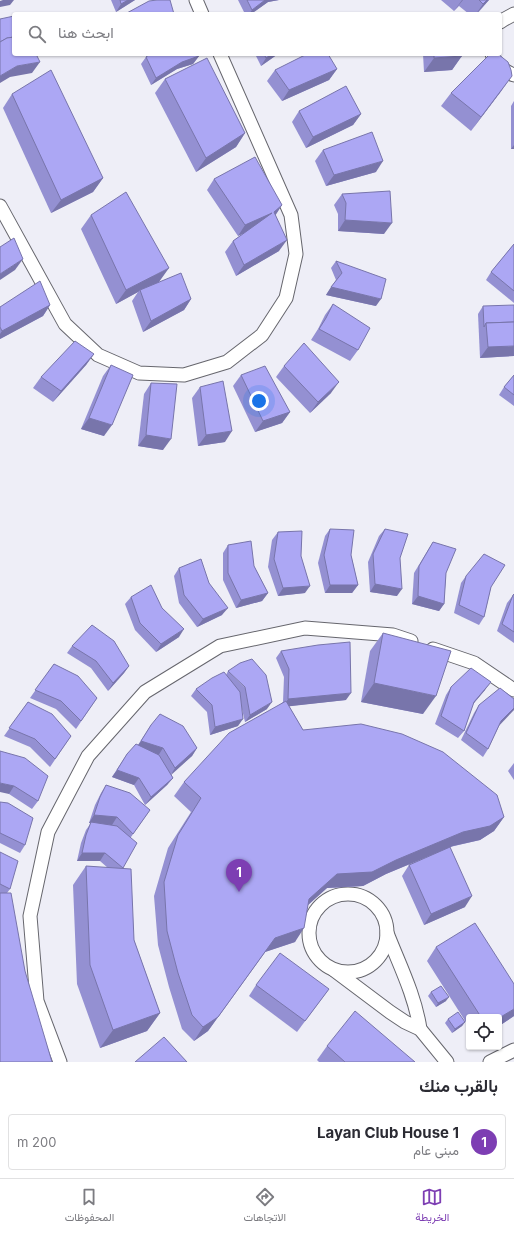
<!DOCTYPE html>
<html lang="ar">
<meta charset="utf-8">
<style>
:root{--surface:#fff;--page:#f7f7f7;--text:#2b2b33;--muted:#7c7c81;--line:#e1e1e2;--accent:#7d3eb3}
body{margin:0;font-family:Inter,Vazirmatn,sans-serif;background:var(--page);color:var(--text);direction:rtl}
.controls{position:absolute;right:12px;bottom:12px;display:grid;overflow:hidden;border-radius:4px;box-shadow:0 1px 3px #0004}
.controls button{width:36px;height:36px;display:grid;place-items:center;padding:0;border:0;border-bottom:1px solid var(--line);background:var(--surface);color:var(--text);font:20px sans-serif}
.you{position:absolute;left:259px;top:401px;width:14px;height:14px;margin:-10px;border:3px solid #fff;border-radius:50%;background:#1a73e8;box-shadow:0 0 0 6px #1a73e833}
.badge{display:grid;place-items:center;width:26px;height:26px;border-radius:50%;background:var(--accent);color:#fff;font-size:13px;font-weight:700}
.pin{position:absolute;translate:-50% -33px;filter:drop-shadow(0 1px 2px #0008)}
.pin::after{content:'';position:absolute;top:21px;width:14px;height:12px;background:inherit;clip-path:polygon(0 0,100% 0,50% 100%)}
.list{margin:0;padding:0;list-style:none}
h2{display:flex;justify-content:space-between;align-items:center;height:52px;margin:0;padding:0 16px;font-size:17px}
h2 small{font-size:13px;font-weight:400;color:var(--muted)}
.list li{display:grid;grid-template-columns:26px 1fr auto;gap:12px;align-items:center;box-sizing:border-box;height:56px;margin:0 8px 8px;padding:0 8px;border:1px solid var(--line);border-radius:4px}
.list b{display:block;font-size:15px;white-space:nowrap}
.list p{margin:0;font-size:13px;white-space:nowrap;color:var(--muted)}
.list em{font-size:13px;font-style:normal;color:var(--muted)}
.icon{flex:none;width:22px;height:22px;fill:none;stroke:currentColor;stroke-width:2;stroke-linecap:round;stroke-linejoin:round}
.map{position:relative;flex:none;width:514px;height:1062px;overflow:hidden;direction:ltr}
.search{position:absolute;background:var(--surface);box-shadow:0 1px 3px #0004;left:12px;right:12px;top:12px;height:44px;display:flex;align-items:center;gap:10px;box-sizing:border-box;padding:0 14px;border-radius:4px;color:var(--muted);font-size:15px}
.sheet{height:116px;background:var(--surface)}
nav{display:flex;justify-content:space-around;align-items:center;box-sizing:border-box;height:56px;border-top:1px solid var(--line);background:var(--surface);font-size:11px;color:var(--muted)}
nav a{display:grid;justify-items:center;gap:2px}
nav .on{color:var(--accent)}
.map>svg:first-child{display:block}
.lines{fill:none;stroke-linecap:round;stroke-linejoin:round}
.minor-casing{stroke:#66666d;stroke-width:15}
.minor{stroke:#fff;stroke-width:13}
.wall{fill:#9490d2}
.shaded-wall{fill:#7875ab}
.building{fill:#aca7f4;stroke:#7875ab}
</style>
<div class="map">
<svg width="514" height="1062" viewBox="0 0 514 1062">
<rect width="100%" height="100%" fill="#eeeef7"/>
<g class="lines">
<g class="minor-casing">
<g id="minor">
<path d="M 196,0 L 202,14"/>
<path d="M 500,22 L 503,20 L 514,14"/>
<path d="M 492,54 C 496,65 503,71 514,75"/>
<path d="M 0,206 L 65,324 L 98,355 L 139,373 L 184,375 L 227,362 L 262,335 L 286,298 L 296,254 L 291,215 L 220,54"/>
<path d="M 433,649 L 474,663 L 514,690"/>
<circle cx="348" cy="933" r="39"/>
<path d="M 387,933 C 399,964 415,995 420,1029"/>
<path d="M 334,970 L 390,1012 L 405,1022 L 420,1029 L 447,1062"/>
<path d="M 60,1062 L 37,1001 L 30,916 L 48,832 L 88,756 L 145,692 L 220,646 L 305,628 L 393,635 L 411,641"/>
<path d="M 490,1062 L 514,1050"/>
</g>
</g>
<use href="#minor" class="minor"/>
</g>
<g class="wall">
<path d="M 111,0 L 135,0 L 116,12 Z"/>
<path d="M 238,0 L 279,0 L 268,2 L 251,14 L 245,14 Z"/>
<path d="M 441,0 L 489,0 L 477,14 L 469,14 L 459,6 L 454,11 Z"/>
<path d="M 255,54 L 278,54 L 261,66 Z"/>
<path d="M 423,54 L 465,54 L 462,55 L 452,70 L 424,72 Z"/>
<path d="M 199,56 L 193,64 L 177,69 L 151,85 L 141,64 L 146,57 Z"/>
<path d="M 337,69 L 329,80 L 282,101 L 267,81 L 275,70 Z"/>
<path d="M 165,79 L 245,133 L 236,147 L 196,172 L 155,93 Z"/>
<path d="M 502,90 L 471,131 L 441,106 L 451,93 Z"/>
<path d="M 12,94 L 103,178 L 93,192 L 51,213 L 3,108 Z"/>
<path d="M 514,101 L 514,149 L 511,149 L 511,106 Z"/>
<path d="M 299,111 L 361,114 L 353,125 L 306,148 L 292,122 Z"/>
<path d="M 323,150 L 376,172 L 326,186 L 315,161 Z"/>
<path d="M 214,179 L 282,205 L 275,215 L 279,251 L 236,276 L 225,252 L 233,241 L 245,232 L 238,236 L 207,190 Z"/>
<path d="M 342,194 L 384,234 L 338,231 L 338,214 L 334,205 Z"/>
<path d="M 91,215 L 159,282 L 191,299 L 184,310 L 143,332 L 132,301 L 138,292 L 116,304 L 81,229 Z"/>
<path d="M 514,244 L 514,303 L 486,280 L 491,272 Z"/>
<path d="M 336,261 L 376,306 L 326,295 L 336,280 L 331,268 Z"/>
<path d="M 333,304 L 358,350 L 350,361 L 311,340 L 318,329 L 325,315 Z"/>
<path d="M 50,305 L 43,316 L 0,339 L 0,307 Z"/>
<path d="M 483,306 L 514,356 L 480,358 L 478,314 Z"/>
<path d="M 94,354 L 86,365 L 53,402 L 33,388 L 41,377 Z"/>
<path d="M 111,365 L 104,436 L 81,429 L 103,376 Z"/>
<path d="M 284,366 L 331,393 L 310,413 L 276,377 Z"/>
<path d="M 241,375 L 290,412 L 282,423 L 255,432 L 233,386 Z"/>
<path d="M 514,375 L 514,406 L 499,395 L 504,387 Z"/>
<path d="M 151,383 L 163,450 L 138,446 L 144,394 Z"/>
<path d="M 200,387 L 225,442 L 198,446 L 192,398 Z"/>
<path d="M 330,529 L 351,555 L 358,585 L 352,593 L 325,593 L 318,563 L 325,536 Z"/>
<path d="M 385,529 L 400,558 L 397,596 L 370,592 L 368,562 L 379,536 Z"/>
<path d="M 278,532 L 301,556 L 305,593 L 278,596 L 268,567 L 272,540 Z"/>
<path d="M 433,542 L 446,573 L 444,604 L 439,611 L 412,604 L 414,573 L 428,550 Z"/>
<path d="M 228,545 L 254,566 L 268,593 L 262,601 L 236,608 L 223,580 L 223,553 Z"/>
<path d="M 179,568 L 209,583 L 222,615 L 197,627 L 179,603 L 174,576 Z"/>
<path d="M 466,576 L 491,587 L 484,617 L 479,625 L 454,613 L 461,583 Z"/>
<path d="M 514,594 L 514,643 L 497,631 L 507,603 Z"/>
<path d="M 131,597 L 162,608 L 179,637 L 156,652 L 135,630 L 125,604 Z"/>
<path d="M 383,633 L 423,714 L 361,702 L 370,651 Z"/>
<path d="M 72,646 L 129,666 L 124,673 L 108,691 L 91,668 L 67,653 Z"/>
<path d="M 281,651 L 346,700 L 289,706 L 303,730 L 504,817 L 494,831 L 480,840 L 450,847 L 465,907 L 424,925 L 402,876 L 409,865 L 439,852 L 386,874 L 363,886 L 327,888 L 308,905 L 295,942 L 265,952 L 208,1031 L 194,1041 L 182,1029 L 169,987 L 158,945 L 154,896 L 168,848 L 191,812 L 174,796 L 184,782 L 283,702 L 284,677 L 276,658 Z"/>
<path d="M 54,664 L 97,698 L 76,729 L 56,709 L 30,698 Z"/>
<path d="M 228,671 L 267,709 L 245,722 L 241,705 L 238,726 L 210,735 L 207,712 L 191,696 L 196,689 L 226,675 Z"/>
<path d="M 451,687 L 485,690 L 473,704 L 464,731 L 458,738 L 435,724 L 446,695 Z"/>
<path d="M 28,702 L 71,736 L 50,767 L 30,747 L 4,736 Z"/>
<path d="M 479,705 L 499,726 L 488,749 L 483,757 L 461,740 L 474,713 Z"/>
<path d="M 151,725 L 197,748 L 192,756 L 171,774 L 173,778 L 167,785 L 145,805 L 134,785 L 112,777 L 127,754 L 138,745 Z"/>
<path d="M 0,751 L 38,801 L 32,809 L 9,794 Z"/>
<path d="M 514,763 L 514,780 L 508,771 Z"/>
<path d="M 106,785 L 150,810 L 131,837 L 123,869 L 134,940 L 160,1013 L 147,1031 L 100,1048 L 77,984 L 73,885 L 86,866 L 108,868 L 100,861 L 77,861 L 81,843 L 86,830 L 91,823 L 89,823 L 95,805 L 101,793 Z"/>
<path d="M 0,802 L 25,845 L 20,853 L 0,843 Z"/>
<path d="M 0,852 L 10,889 L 7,893 L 25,971 L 0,1062 Z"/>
<path d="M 436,947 L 514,1016 L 499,1026 L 499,1017 L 469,1017 L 469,1027 L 427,961 Z"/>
<path d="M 256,985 L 329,989 L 297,1032 L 249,996 Z"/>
<path d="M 431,992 L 446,1001 L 436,1007 L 428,996 Z"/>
<path d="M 448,1019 L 465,1022 L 462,1026 L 452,1033 L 445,1023 Z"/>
<path d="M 327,1046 L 415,1062 L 319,1062 L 317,1060 Z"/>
</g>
<g class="shaded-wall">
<path d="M 3,0 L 14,0 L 10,5 L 0,7 L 0,1 Z"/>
<path d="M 128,0 L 135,0 L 116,12 L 121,4 Z"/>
<path d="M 265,0 L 279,0 L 268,2 L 251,14 L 249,14 L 252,10 Z"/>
<path d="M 462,0 L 463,0 L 454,11 Z"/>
<path d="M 487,0 L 489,0 L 476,14 L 483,4 Z"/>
<path d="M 272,54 L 278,54 L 261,66 L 266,58 Z"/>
<path d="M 199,56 L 193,64 L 177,69 L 151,85 L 156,78 L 182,62 Z"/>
<path d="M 462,56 L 452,70 L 424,72 L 434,58 Z"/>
<path d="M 40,62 L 32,73 L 10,77 L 0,83 L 0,76 L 17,66 Z"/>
<path d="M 337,69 L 329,80 L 282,101 L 289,90 Z"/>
<path d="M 512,76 L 502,90 L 471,131 L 481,117 Z"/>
<path d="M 361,114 L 353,125 L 306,148 L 313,137 Z"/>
<path d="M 245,133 L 236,147 L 196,172 L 206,158 Z"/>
<path d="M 514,145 L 514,149 L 511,149 Z"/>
<path d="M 383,161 L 376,172 L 326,186 L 334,175 Z"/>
<path d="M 103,178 L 93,192 L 51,213 L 61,200 Z"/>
<path d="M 282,205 L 275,216 L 274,212 Z"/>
<path d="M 272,213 L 264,224 L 238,236 L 245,225 Z"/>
<path d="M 345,220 L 392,223 L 384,234 L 338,231 Z"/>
<path d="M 287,240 L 279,251 L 236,276 L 244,265 Z"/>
<path d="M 23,259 L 15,270 L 0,280 L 0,274 Z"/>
<path d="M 169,268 L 159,282 L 140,290 L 138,292 L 116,304 L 126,290 Z"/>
<path d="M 331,287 L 381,299 L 376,306 L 326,295 Z"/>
<path d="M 191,299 L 184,310 L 143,332 L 151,321 Z"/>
<path d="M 50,305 L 43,316 L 0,339 L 0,334 L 2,331 Z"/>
<path d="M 514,346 L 514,356 L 480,358 L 488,347 Z"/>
<path d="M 94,354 L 86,365 L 53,402 L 61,391 Z"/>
<path d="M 339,382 L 331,393 L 310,413 L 318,402 Z"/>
<path d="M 290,412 L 282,423 L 255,432 L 263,421 Z"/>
<path d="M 89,418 L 112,425 L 104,436 L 81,429 Z"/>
<path d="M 232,431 L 225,442 L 198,446 L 206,435 Z"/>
<path d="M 146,435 L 171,439 L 163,450 L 138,446 Z"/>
<path d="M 375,584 L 402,589 L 397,596 L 370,592 Z"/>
<path d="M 330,585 L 358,585 L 352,593 L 325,593 Z"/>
<path d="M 310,586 L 305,593 L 278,596 L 283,588 Z"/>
<path d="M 268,593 L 262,601 L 236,608 L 241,600 Z"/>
<path d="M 418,596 L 444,604 L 439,611 L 412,604 Z"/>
<path d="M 228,608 L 222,615 L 197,627 L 203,619 Z"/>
<path d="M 184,629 L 179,637 L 156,652 L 161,644 Z"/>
<path d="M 129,666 L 124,673 L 108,691 L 113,683 Z"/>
<path d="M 491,682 L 485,690 L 469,709 L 474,702 Z"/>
<path d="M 374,683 L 436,696 L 423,714 L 361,702 Z"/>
<path d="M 351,693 L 346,700 L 283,707 L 288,699 Z"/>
<path d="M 272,702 L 267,709 L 245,722 L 250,715 Z"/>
<path d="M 514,708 L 514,710 L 496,729 L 501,721 Z"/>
<path d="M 243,719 L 238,726 L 210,735 L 215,727 Z"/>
<path d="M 141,741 L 163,748 L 158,756 L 136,748 Z"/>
<path d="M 197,748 L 192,756 L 170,776 L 175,768 Z"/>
<path d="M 117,770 L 139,778 L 134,785 L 112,777 Z"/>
<path d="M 173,778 L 167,785 L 145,805 L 151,797 Z"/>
<path d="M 0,783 L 14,786 L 9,794 L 0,792 Z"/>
<path d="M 94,815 L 117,817 L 112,825 L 89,823 Z"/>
<path d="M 504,817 L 494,831 L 480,840 L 453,846 L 386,874 L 363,886 L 327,888 L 299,913 L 309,899 L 337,874 L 396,860 L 463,832 Z"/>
<path d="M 82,853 L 105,853 L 100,861 L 77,861 Z"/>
<path d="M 472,896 L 465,907 L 424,925 L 431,914 Z"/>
<path d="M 304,928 L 295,942 L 265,952 L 208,1031 L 194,1041 L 203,1027 L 275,938 Z"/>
<path d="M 449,997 L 446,1001 L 436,1007 L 438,1003 Z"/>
<path d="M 514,1009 L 514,1016 L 499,1026 L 499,1018 Z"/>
<path d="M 160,1013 L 147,1031 L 100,1048 L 113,1030 Z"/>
<path d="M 465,1022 L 462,1026 L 452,1033 L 455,1029 Z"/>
</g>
<g class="building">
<path d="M 120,0 L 128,0 L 121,4 Z"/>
<path d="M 157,0 L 170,0 L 174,14 L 125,14 L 149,1 Z"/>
<path d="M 247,0 L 265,0 L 252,10 Z"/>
<path d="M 479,0 L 487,0 L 483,4 Z"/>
<path d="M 14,16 L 14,37 L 7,38 L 0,42 L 0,19 Z"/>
<path d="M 14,37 L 14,54 L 36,54 L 40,62 L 17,66 L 0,76 L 0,42 L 7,38 Z"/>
<path d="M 150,54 L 198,54 L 199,56 L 182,62 L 156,78 L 146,57 Z"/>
<path d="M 264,54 L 272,54 L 266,58 Z"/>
<path d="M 307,54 L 328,54 L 337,69 L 289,90 L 275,70 Z"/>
<path d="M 434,54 L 462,54 L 462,56 L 434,58 Z"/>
<path d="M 490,54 L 498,54 L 508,62 L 511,70 L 512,76 L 481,117 L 451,93 Z"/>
<path d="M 207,58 L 245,133 L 206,158 L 165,79 Z"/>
<path d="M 51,70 L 103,178 L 61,200 L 12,94 Z"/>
<path d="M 346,86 L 361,114 L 313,137 L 299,111 Z"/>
<path d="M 372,132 L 383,161 L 334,175 L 323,150 Z"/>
<path d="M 255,157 L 282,205 L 274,212 L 287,240 L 244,265 L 233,241 L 272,213 L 245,225 L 214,179 Z"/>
<path d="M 390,191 L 392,223 L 345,220 L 346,203 L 342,194 Z"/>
<path d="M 126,192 L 169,268 L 126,290 L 91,215 Z"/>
<path d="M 14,238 L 23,259 L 0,274 L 0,247 Z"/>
<path d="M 514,244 L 514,291 L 491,272 Z"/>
<path d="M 336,261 L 386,279 L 381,299 L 331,287 L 342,273 Z"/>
<path d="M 181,273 L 191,299 L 151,321 L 140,290 Z"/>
<path d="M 40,281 L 50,305 L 2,331 L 0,327 L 0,307 Z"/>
<path d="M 333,304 L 370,328 L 358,350 L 319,329 L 326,318 Z"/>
<path d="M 514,305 L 514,322 L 486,323 L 484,327 L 483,306 Z"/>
<path d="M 514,322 L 514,346 L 488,347 L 486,323 Z"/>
<path d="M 75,341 L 94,354 L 61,391 L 41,377 Z"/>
<path d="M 304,343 L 339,382 L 318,402 L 284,366 Z"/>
<path d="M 111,365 L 133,375 L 112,425 L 89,418 Z"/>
<path d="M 265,366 L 290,412 L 263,421 L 241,375 Z"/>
<path d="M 514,375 L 514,395 L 504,387 Z"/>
<path d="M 223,381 L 232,431 L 206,435 L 200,387 Z"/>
<path d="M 151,383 L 177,384 L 171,439 L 146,435 Z"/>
<path d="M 330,529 L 354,530 L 351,555 L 358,585 L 330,585 L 324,555 Z"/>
<path d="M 385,529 L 408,534 L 400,558 L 402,589 L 375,584 L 373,554 Z"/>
<path d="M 302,531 L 301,556 L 310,586 L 283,588 L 274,559 L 278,532 Z"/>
<path d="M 251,541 L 254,566 L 268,593 L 241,600 L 228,573 L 228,545 Z"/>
<path d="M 433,542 L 456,549 L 446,573 L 444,604 L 418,596 L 419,566 Z"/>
<path d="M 484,554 L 505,565 L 491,587 L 484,617 L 459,605 L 466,576 Z"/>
<path d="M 201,559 L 209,583 L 228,608 L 203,619 L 184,595 L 179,568 Z"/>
<path d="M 151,585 L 162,608 L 184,629 L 161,644 L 140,623 L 131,597 Z"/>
<path d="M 514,594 L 514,632 L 502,624 L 513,595 Z"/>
<path d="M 92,625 L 114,641 L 129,666 L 113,683 L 96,661 L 72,646 Z"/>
<path d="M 383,633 L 451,651 L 436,696 L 374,683 Z"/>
<path d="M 350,642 L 351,693 L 288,699 L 289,669 L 281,651 L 318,645 Z"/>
<path d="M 252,659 L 266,675 L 272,702 L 250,715 L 245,687 L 228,671 L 240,663 Z"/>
<path d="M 54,664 L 78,676 L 97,698 L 81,721 L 61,701 L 35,690 Z"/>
<path d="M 471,668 L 491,682 L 474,702 L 464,731 L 441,716 L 451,687 Z"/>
<path d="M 224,672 L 240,692 L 243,719 L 215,727 L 212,705 L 196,689 L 212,678 Z"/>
<path d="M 500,688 L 514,699 L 514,708 L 501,721 L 488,749 L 466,733 L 479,705 Z"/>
<path d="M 286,701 L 303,730 L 361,724 L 402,734 L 443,752 L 497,795 L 504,817 L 490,826 L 463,832 L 396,860 L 372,872 L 337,874 L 309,899 L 304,928 L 275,938 L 218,1017 L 203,1027 L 192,1015 L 178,973 L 167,931 L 164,882 L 178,835 L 201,798 L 184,782 L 229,733 Z"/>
<path d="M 28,702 L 52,714 L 71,736 L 55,759 L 35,739 L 9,728 Z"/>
<path d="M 160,714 L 183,726 L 197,748 L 175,768 L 163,748 L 141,741 L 151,725 Z"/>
<path d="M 136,744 L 159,755 L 173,778 L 151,797 L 139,778 L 117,770 L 127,754 Z"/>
<path d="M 0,751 L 25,758 L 48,776 L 38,801 L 14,786 L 0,783 Z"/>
<path d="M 106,785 L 130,793 L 150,810 L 133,834 L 117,817 L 94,815 L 100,797 Z"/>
<path d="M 0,802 L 8,803 L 33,818 L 25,845 L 0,833 Z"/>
<path d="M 91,822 L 117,826 L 137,843 L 123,868 L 105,853 L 82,853 L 86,835 Z"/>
<path d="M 450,847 L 472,896 L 431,914 L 409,865 Z"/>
<path d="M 0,852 L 18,861 L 10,889 L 0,884 Z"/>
<path d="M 86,866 L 131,869 L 134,940 L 160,1013 L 113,1030 L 90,965 Z"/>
<path d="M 0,893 L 11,893 L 25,971 L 52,1062 L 0,1062 Z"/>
<path d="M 475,923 L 514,984 L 514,1009 L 499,1018 L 499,1017 L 481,1017 L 436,947 Z"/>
<path d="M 280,953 L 329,989 L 305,1021 L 256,985 Z"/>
<path d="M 441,986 L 449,997 L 438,1003 L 431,992 Z"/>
<path d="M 355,1011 L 415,1062 L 345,1062 L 327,1046 Z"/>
<path d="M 458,1012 L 465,1022 L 455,1029 L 448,1019 Z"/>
<path d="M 164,1037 L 187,1062 L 135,1062 Z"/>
</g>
</svg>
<div class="controls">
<button><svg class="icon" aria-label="locate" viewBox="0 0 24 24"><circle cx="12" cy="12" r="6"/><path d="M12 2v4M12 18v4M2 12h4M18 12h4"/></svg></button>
</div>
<div class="you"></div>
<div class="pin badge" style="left:239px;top:892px">1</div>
<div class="search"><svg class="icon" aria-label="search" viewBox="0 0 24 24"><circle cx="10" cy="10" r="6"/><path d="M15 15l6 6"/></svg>ابحث هنا</div>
</div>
<section class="sheet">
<h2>بالقرب منك<small></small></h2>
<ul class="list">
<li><span class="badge">1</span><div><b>Layan Club House 1</b><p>مبنى عام</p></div><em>200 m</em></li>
</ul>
</section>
<nav>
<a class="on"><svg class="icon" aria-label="map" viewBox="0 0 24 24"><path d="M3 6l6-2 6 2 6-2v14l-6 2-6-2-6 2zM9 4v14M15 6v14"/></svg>الخريطة</a>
<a><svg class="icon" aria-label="directions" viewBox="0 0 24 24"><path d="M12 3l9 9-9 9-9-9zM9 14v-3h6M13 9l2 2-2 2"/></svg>الاتجاهات</a>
<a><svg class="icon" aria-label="saved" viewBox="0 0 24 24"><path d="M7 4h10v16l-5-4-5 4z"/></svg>المحفوظات</a>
</nav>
